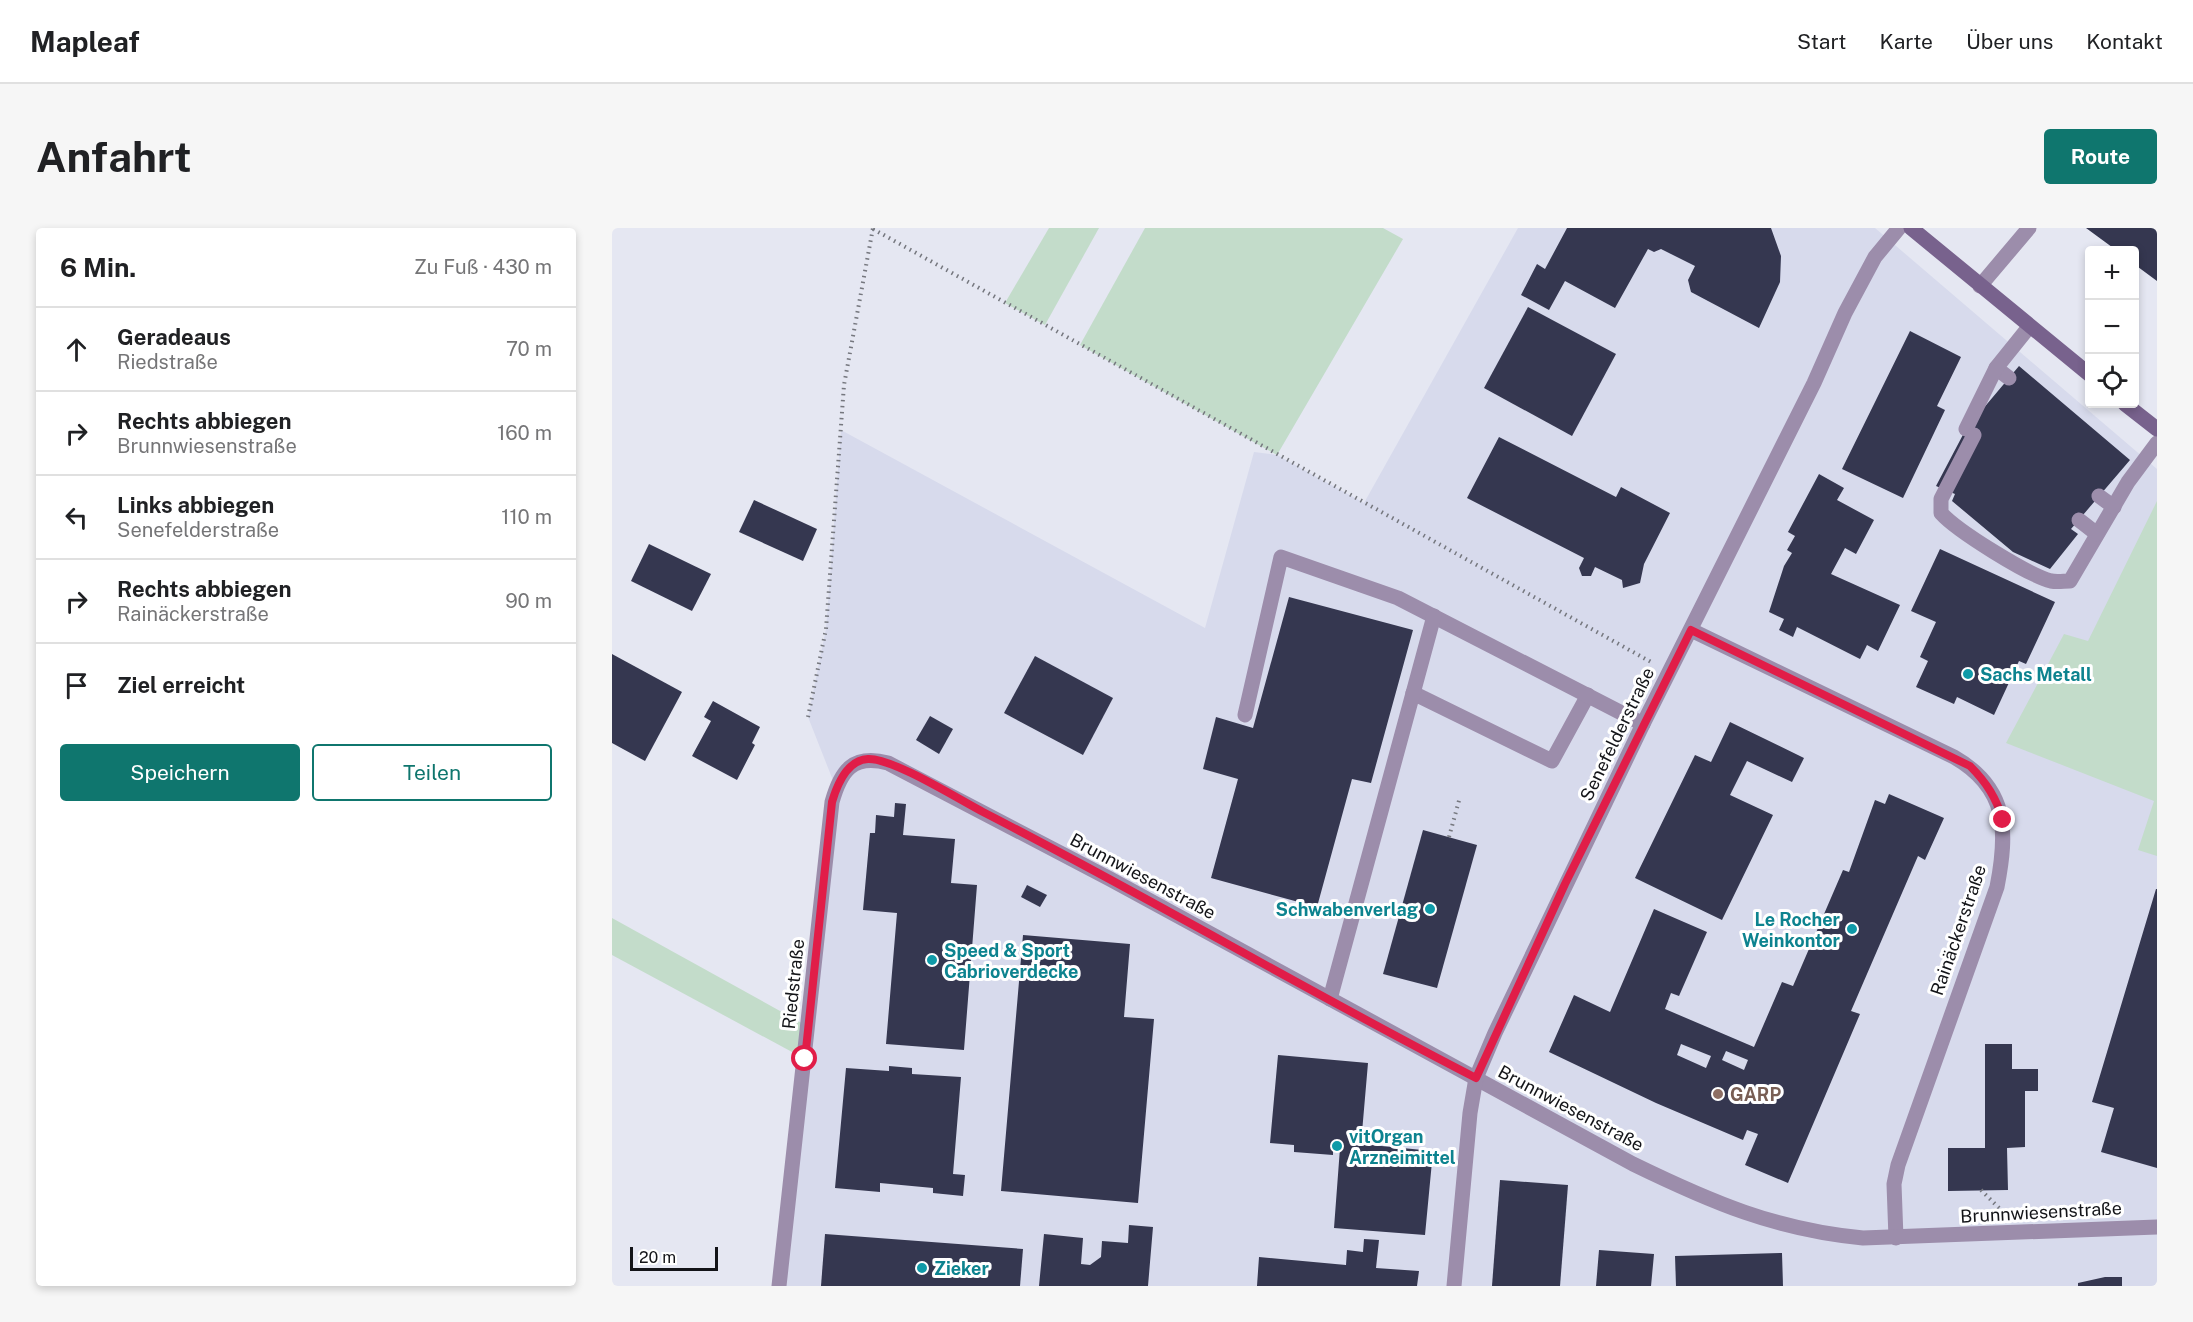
<!DOCTYPE html>
<html lang="de">
<meta charset="utf-8">
<style>
:root{--surface:#fff;--page:#f6f6f6;--text:#202124;--muted:#757577;--line:#e0e0e0;--accent:#0f766e}
body{margin:0;font-family:"Public Sans",sans-serif;background:var(--page);color:var(--text)}
.controls{position:absolute;right:18px;top:18px;display:grid;overflow:hidden;border-radius:6px;box-shadow:0 3px 9px #0003}
.controls button{width:54px;height:54px;display:grid;place-items:center;padding:0;border:0;border-bottom:2px solid var(--line);background:var(--surface);color:var(--text);font:30px sans-serif}
.scale{position:absolute;left:18px;bottom:15px;width:88px;box-sizing:border-box;padding-left:6px;border:3px solid #131418;border-top:0;font-size:16px;line-height:21px;white-space:nowrap;color:#131418;-webkit-text-stroke:4px #fff;paint-order:stroke}
.stop{position:absolute;width:18px;height:18px;margin:-14px;border:4px solid #e11d48;border-radius:50%;background:#fff}
.stop.end{background:#e11d48;border-color:#fff;box-shadow:0 2px 6px #0008}
.list{margin:0;padding:0;list-style:none}
h2{display:flex;justify-content:space-between;align-items:center;height:78px;margin:0;padding:0 24px;font-size:26px}
h2 small{font-size:20px;font-weight:400;color:var(--muted)}
.list li{display:grid;grid-template-columns:39px 1fr auto;gap:18px;align-items:center;box-sizing:border-box;height:84px;padding:0 24px;border-top:2px solid var(--line)}
.list b{display:block;font-size:22px;white-space:nowrap}
.list p{margin:0;font-size:20px;white-space:nowrap;color:var(--muted)}
.list em{font-size:20px;font-style:normal;color:var(--muted)}
.actions{display:flex;gap:12px;padding:18px 24px}
.actions a{flex:1;padding:14px 0;border:2px solid var(--accent);border-radius:6px;text-align:center;font-size:21px;color:var(--accent)}
.actions .main{background:var(--accent);color:#fff}
.icon{flex:none;width:33px;height:33px;fill:none;stroke:currentColor;stroke-width:2;stroke-linecap:round;stroke-linejoin:round}
.map{position:relative;flex:none;width:1545px;height:1058px;overflow:hidden;border-radius:6px}
header{display:flex;align-items:center;gap:36px;box-sizing:border-box;height:84px;padding:0 30px;background:var(--surface);border-bottom:2px solid var(--line)}
header strong{font-size:28px}
nav{display:flex;gap:33px;margin-inline-start:auto;font-size:21px}
.intro{display:flex;align-items:center;justify-content:space-between;box-sizing:border-box;height:144px;padding:0 36px}
h1{margin:0;font-size:42px}
.button{padding:15px 27px;border-radius:6px;background:var(--accent);color:#fff;font-size:21px;font-weight:700}
main{display:flex;gap:36px;padding:0 36px}
aside{flex:1;background:var(--surface);border-radius:6px;box-shadow:0 3px 9px #0003}
.map>svg:first-child{display:block}
.built{fill:#d7daec}
.green{fill:#c3dcca}
.building{fill:#353750;fill-rule:evenodd}
.lines{fill:none;stroke-linecap:round;stroke-linejoin:round}
.path{stroke:#75777e;stroke-width:4;stroke-dasharray:1.5 4.5;stroke-linecap:butt}
.service{stroke:#9c8dab;stroke-width:15}
.minor{stroke:#9c8dab;stroke-width:15}
.secondary{stroke:#78628d;stroke-width:15}
.route{stroke:#e11d48;stroke-width:8}
.culture-dot{fill:#0f9aa8;stroke:#fff;stroke-width:2}
.education-dot{fill:#8d6e63;stroke:#fff;stroke-width:2}
.labels{text-anchor:middle;dominant-baseline:central;stroke-width:6;stroke-linejoin:round;paint-order:stroke}
.culture-label{font-size:18px;font-weight:bold;fill:#0d838f;stroke:#fff;text-anchor:start}
.street-label{font-size:18px;fill:#131418;stroke:#fff}
.education-label{font-size:18px;font-weight:bold;fill:#785e54;stroke:#fff;text-anchor:start}
</style>
<header>
<strong>Mapleaf</strong>
<nav><a>Start</a><a>Karte</a><a>Über uns</a><a>Kontakt</a></nav>
</header>
<div class="intro"><h1>Anfahrt</h1><a class="button">Route</a></div>
<main>
<aside>
<h2>6 Min.<small>Zu Fuß · 430 m</small></h2>
<ul class="list">
<li><svg class="icon" aria-label="ahead" viewBox="0 0 24 24"><path d="M12 20V5M6 11l6-6 6 6"/></svg><div><b>Geradeaus</b><p>Riedstraße</p></div><em>70 m</em></li>
<li><svg class="icon" aria-label="right" viewBox="0 0 24 24"><path d="M7 20v-9h11M14 6l5 5-5 5"/></svg><div><b>Rechts abbiegen</b><p>Brunnwiesenstraße</p></div><em>160 m</em></li>
<li><svg class="icon" aria-label="left" viewBox="0 0 24 24"><path d="M17 20v-9H6M10 6l-5 5 5 5"/></svg><div><b>Links abbiegen</b><p>Senefelderstraße</p></div><em>110 m</em></li>
<li><svg class="icon" aria-label="right" viewBox="0 0 24 24"><path d="M7 20v-9h11M14 6l5 5-5 5"/></svg><div><b>Rechts abbiegen</b><p>Rainäckerstraße</p></div><em>90 m</em></li>
<li><svg class="icon" aria-label="arrive" viewBox="0 0 24 24"><path d="M6 21V4h12l-3 4 3 4H6"/></svg><div><b>Ziel erreicht</b></div></li>
</ul>
<div class="actions"><a class="main">Speichern</a><a>Teilen</a></div>
</aside>
<div class="map">
<svg width="1545" height="1058" viewBox="0 0 1545 1058">
<rect width="100%" height="100%" fill="#e5e7f2"/>
<path class="built" d="M 906,0 L 1263,0 L 1545,241 L 1545,1058 L 167,1058 L 224,560 L 196,489 L 214,401 L 229,202 L 593,400 L 642,224 L 665,227 L 752,275 Z"/>
<g class="green">
<path d="M 437,0 L 487,0 L 433,97 L 393,75 Z"/>
<path d="M 533,0 L 771,0 L 791,11 L 665,227 L 468,117 Z"/>
<path d="M 1545,273 L 1545,628 L 1526,622 L 1542,573 L 1394,515 L 1452,406 L 1476,413 Z"/>
<path d="M 0,690 L 197,799 L 193,831 L 0,727 Z"/>
</g>
<g class="building">
<path d="M 955,0 L 1159,0 L 1169,28 L 1168,54 L 1147,100 L 1079,64 L 1076,52 L 1083,38 L 1049,21 L 1042,24 L 1036,21 L 1003,80 L 953,53 L 937,82 L 909,67 L 925,36 L 933,41 Z"/>
<path d="M 1474,0 L 1545,0 L 1545,53 L 1522,36 L 1522,22 L 1504,22 Z"/>
<path d="M 916,79 L 1004,126 L 960,208 L 872,160 Z"/>
<path d="M 1298,103 L 1349,129 L 1325,178 L 1333,182 L 1291,270 L 1230,241 Z"/>
<path d="M 1407,138 L 1518,232 L 1459,301 L 1466,306 L 1438,341 L 1401,324 L 1340,273 L 1343,266 L 1324,258 L 1354,201 Z"/>
<path d="M 887,209 L 1004,269 L 1009,259 L 1058,285 L 1032,336 L 1028,355 L 1011,360 L 1010,352 L 983,339 L 979,348 L 970,348 L 967,340 L 972,330 L 855,270 Z"/>
<path d="M 1207,246 L 1232,260 L 1225,272 L 1262,292 L 1244,326 L 1233,320 L 1219,346 L 1288,377 L 1266,423 L 1255,417 L 1248,431 L 1185,399 L 1181,409 L 1167,402 L 1172,391 L 1157,384 L 1172,338 L 1180,325 L 1175,322 L 1183,308 L 1176,304 Z"/>
<path d="M 142,272 L 205,301 L 191,333 L 127,304 Z"/>
<path d="M 37,316 L 99,346 L 80,383 L 19,353 Z"/>
<path d="M 1328,321 L 1443,374 L 1414,436 L 1407,433 L 1382,487 L 1345,469 L 1342,476 L 1304,459 L 1316,433 L 1308,429 L 1324,394 L 1299,383 Z"/>
<path d="M 677,369 L 801,402 L 759,555 L 740,551 L 705,679 L 599,650 L 626,551 L 591,541 L 604,489 L 641,500 Z"/>
<path d="M 0,426 L 70,464 L 33,533 L 0,515 Z"/>
<path d="M 423,428 L 501,470 L 471,527 L 392,485 Z"/>
<path d="M 101,473 L 148,499 L 140,515 L 143,517 L 125,552 L 80,528 L 99,493 L 92,489 Z"/>
<path d="M 318,488 L 341,501 L 327,526 L 304,512 Z"/>
<path d="M 1118,494 L 1192,530 L 1180,554 L 1135,533 L 1118,567 L 1161,587 L 1110,692 L 1023,650 L 1083,527 L 1099,534 Z"/>
<path d="M 1277,566 L 1332,590 L 1313,632 L 1306,628 L 1239,783 L 1248,786 L 1176,955 L 1133,937 L 1146,906 L 1135,902 L 1131,912 L 1044,875 L 937,824 L 962,767 L 998,784 L 1042,681 L 1095,704 L 1067,768 L 1059,765 L 1053,781 L 1142,819 L 1170,754 L 1181,758 L 1231,642 L 1237,644 L 1263,572 L 1273,576 ZM 1069,816 L 1099,828 L 1094,840 L 1065,827 ZM 1114,823 L 1136,832 L 1132,842 L 1110,832 Z"/>
<path d="M 283,575 L 294,576 L 291,607 L 343,611 L 339,655 L 365,657 L 352,822 L 274,816 L 285,685 L 251,682 L 258,605 L 263,605 L 264,587 L 282,589 Z"/>
<path d="M 811,602 L 865,617 L 825,760 L 771,746 Z"/>
<path d="M 415,657 L 435,667 L 428,679 L 409,669 Z"/>
<path d="M 1544,661 L 1545,661 L 1545,940 L 1489,924 L 1502,880 L 1480,874 Z"/>
<path d="M 411,707 L 518,716 L 512,789 L 542,791 L 526,975 L 389,963 Z"/>
<path d="M 1373,816 L 1400,816 L 1400,841 L 1426,841 L 1426,863 L 1413,863 L 1413,919 L 1395,920 L 1396,962 L 1336,963 L 1336,920 L 1373,920 Z"/>
<path d="M 666,827 L 756,835 L 749,916 L 821,923 L 813,1007 L 722,1000 L 728,920 L 721,919 L 721,927 L 682,924 L 682,917 L 658,915 Z"/>
<path d="M 277,838 L 300,840 L 300,846 L 349,849 L 341,946 L 353,947 L 351,968 L 321,965 L 321,960 L 268,955 L 268,964 L 223,960 L 234,840 L 277,843 Z"/>
<path d="M 888,952 L 956,957 L 948,1058 L 880,1058 Z"/>
<path d="M 517,997 L 541,999 L 536,1058 L 427,1058 L 432,1006 L 471,1010 L 469,1036 L 478,1037 L 489,1029 L 490,1013 L 516,1015 Z"/>
<path d="M 213,1006 L 411,1021 L 408,1058 L 209,1058 Z"/>
<path d="M 752,1011 L 767,1012 L 764,1040 L 807,1043 L 805,1058 L 645,1058 L 647,1029 L 734,1037 L 735,1022 L 751,1024 Z"/>
<path d="M 987,1022 L 1042,1026 L 1039,1058 L 984,1058 Z"/>
<path d="M 1170,1025 L 1171,1058 L 1064,1058 L 1063,1028 Z"/>
<path d="M 1493,1049 L 1510,1049 L 1510,1058 L 1466,1058 L 1466,1055 Z"/>
</g>
<g class="lines">
<g class="path">
<path d="M 261,1 L 1039,434"/>
<path d="M 196,489 L 214,401 L 232,157 L 261,0"/>
<path d="M 837,609 L 848,569"/>
<path d="M 1369,962 L 1390,983"/>
</g>
<g class="service">
<path d="M 1384,140 L 1397,150"/>
<path d="M 1354,201 L 1384,140 L 1417,99"/>
<path d="M 1362,207 L 1329,271 L 1329,285 C 1345,303 1416,347 1439,353 C 1445,354 1452,353 1458,353 L 1516,254 L 1545,215"/>
<path d="M 1487,268 L 1502,279"/>
<path d="M 1467,292 L 1485,306"/>
<path d="M 801,465 L 940,533 L 976,467"/>
<path d="M 633,487 L 669,329 L 786,370 L 1031,496"/>
<path d="M 718,771 L 822,388"/>
</g>
<g class="minor">
<path d="M 1368,58 L 1417,0"/>
<path d="M 1079,402 L 1342,529 C 1396,560 1396,603 1385,659 L 1286,937 L 1282,956 L 1284,1010"/>
<path d="M 167,1058 L 220,574 C 229,542 241,526 276,535 L 498,651 L 1021,936 C 1099,974 1164,1002 1251,1010 L 1545,999"/>
<path d="M 842,1058 L 858,885 L 864,850 L 883,805 L 1031,496 L 1202,155 L 1233,85 L 1263,29 L 1287,0"/>
</g>
<g class="secondary">
<path d="M 1299,0 L 1478,147"/>
<path d="M 1513,176 L 1545,201"/>
</g>
</g>
<g class="lines">
<path class="route" d="M 193,831 L 220,574 C 225,557 235,532 256,531 C 281,530 346,571 371,584 C 537,669 698,765 864,850 L 953,656 L 1079,402 L 1358,538 C 1375,555 1384,570 1391,592"/>
</g>
<g class="culture-dot">
<circle cx="1356" cy="446" r="6"/>
<circle cx="818" cy="681" r="6"/>
<circle cx="1240" cy="701" r="6"/>
<circle cx="320" cy="732" r="6"/>
<circle cx="725" cy="918" r="6"/>
<circle cx="310" cy="1040" r="6"/>
</g>
<circle class="education-dot" cx="1106" cy="866" r="6"/>
<g class="labels">
<g class="culture-label">
<text x="1368" y="446">Sachs Metall</text>
<text x="806" y="681" text-anchor="end">Schwabenverlag</text>
<text x="1228" y="691" text-anchor="end">Le Rocher<tspan x="1228" dy="21">Weinkontor</tspan></text>
<text x="332" y="722">Speed &amp; Sport<tspan x="332" dy="21">Cabrioverdecke</tspan></text>
<text x="737" y="908">vitOrgan<tspan x="737" dy="21">Arzneimittel</tspan></text>
<text x="322" y="1040">Zieker</text>
</g>
<g class="street-label">
<text transform="translate(1005 506) rotate(-64)">Senefelderstraße</text>
<text transform="translate(531 648) rotate(28)">Brunnwiesenstraße</text>
<text transform="translate(1346 702) rotate(-71)">Rainäckerstraße</text>
<text transform="translate(181 756) rotate(-84)">Riedstraße</text>
<text transform="translate(959 880) rotate(28)">Brunnwiesenstraße</text>
<text transform="translate(1429 984) rotate(-3)">Brunnwiesenstraße</text>
</g>
<g class="education-label">
<text x="1118" y="866">GARP</text>
</g>
</g>
</svg>
<div class="controls">
<button>+</button>
<button>−</button>
<button><svg class="icon" aria-label="locate" viewBox="0 0 24 24"><circle cx="12" cy="12" r="6"/><path d="M12 2v4M12 18v4M2 12h4M18 12h4"/></svg></button>
</div>
<div class="scale">20 m</div>
<div class="stop" style="left:193px;top:831px"></div>
<div class="stop end" style="left:1391px;top:592px"></div>
</div>
</main>
